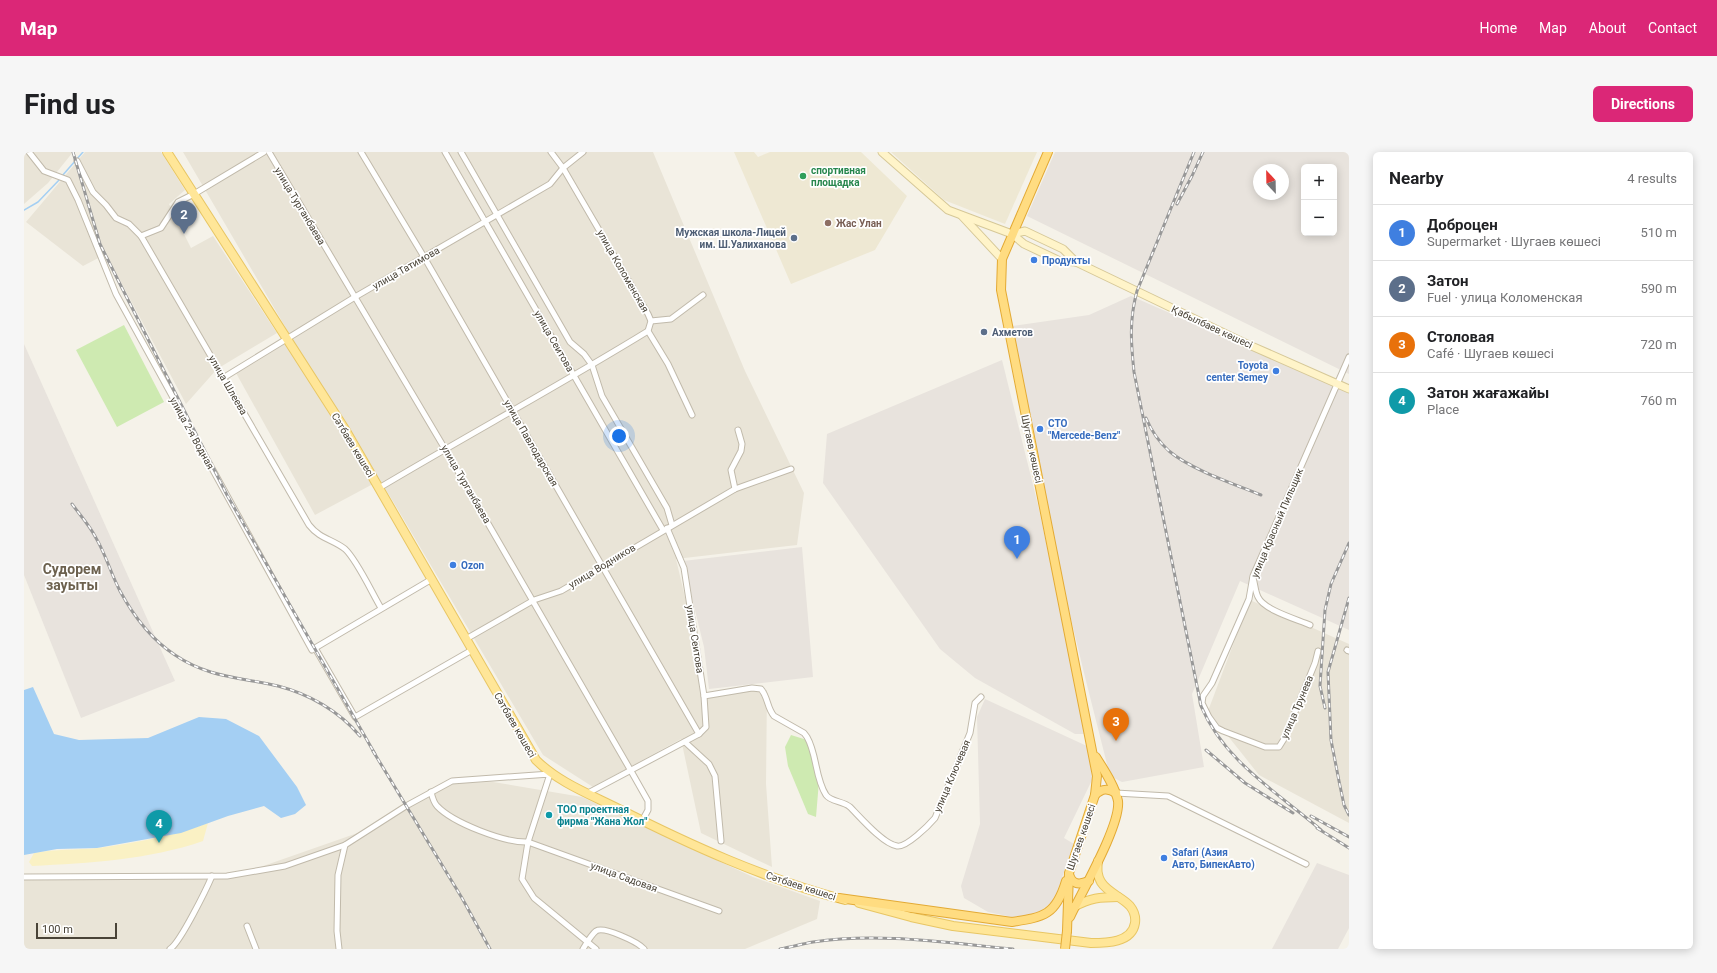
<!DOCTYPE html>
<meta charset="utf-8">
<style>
:root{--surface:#fff;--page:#f6f6f6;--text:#202124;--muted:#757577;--line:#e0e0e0;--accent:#db2777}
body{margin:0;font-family:Roboto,sans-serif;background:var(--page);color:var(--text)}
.controls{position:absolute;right:12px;top:12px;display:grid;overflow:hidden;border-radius:6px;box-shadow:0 2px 10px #0003}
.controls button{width:36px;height:36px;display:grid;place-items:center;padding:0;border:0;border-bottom:1px solid var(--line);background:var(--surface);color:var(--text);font:20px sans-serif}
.compass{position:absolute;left:1229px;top:12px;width:36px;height:36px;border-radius:50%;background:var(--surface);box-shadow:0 2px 10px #0003;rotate:338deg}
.scale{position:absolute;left:12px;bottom:10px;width:81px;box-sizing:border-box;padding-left:4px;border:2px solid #494337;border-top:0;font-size:11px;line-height:14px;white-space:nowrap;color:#494337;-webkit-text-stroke:3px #fff;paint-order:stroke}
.you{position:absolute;left:595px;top:284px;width:14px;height:14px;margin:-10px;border:3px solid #fff;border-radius:50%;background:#1a73e8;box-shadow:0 0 0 6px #1a73e833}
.badge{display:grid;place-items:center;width:26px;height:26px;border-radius:50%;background:var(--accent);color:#fff;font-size:13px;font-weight:700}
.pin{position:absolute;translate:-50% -33px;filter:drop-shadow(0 1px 2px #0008)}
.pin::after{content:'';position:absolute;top:21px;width:14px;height:12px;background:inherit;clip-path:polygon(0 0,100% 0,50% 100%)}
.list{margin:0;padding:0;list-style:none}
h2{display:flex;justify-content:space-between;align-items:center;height:52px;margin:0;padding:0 16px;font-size:17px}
h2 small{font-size:13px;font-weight:400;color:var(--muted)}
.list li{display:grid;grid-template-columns:26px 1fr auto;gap:12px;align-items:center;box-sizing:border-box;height:56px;padding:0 16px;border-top:1px solid var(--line)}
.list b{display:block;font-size:15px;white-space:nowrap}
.list p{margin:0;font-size:13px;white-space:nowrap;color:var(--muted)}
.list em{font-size:13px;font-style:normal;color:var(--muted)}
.map{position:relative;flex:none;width:1325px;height:797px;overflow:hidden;border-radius:6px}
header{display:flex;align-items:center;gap:24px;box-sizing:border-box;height:56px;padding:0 20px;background:var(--accent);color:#fff}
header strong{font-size:19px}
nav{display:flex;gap:22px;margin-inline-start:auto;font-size:14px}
.intro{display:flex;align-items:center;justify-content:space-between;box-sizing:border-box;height:96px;padding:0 24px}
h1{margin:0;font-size:28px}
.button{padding:10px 18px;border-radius:6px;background:var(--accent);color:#fff;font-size:14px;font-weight:700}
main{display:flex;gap:24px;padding:0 24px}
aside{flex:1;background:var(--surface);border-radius:6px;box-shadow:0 2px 10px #0003}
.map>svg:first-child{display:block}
.residential{fill:#e9e4d7}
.industrial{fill:#e8e3dd;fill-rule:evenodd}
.education{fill:#eee8d3}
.green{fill:#ceeab1}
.sand{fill:#faf1c4}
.water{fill:#a4cff3}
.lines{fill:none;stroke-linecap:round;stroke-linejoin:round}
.stream{stroke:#a4cff3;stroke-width:1.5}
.minor-casing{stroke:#c1baab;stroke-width:7}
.secondary-casing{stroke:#d6c898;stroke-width:9}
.primary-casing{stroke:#e8c664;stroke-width:10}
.trunk-casing{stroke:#e3aa35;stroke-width:10}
.minor{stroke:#fff;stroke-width:5}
.secondary{stroke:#fff4c9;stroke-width:7}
.primary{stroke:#ffe698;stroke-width:8}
.trunk{stroke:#ffdc81;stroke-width:8}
.rail-casing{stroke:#989898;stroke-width:3}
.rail{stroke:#fff;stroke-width:1.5;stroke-dasharray:4.5;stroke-linecap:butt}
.trunk-bridge-casing{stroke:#e3aa35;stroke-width:10;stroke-linecap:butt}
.trunk-bridge{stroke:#ffdc81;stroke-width:8}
.leisure-dot{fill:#2e9e5b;stroke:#fff;stroke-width:1.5}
.education-dot{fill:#8d6e63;stroke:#fff;stroke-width:1.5}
.service-dot{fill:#5c6f8a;stroke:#fff;stroke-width:1.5}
.shop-dot{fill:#3f7fe0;stroke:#fff;stroke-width:1.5}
.culture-dot{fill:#0f9aa8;stroke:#fff;stroke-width:1.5}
.labels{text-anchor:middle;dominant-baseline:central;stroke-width:3.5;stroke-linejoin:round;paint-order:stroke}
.leisure-label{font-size:10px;font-weight:bold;fill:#27864d;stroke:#fff;text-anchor:start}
.street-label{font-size:10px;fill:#494337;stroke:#fff}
.education-label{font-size:10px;font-weight:bold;fill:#785e54;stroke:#fff;text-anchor:start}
.service-label{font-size:10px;font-weight:bold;fill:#4e5e75;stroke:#fff;text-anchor:end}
.shop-label{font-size:10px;font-weight:bold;fill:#366cbe;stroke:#fff;text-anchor:start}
.culture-label{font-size:10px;font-weight:bold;fill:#0d838f;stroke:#fff;text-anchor:start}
.district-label{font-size:14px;font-weight:bold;fill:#6c614e;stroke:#fff}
</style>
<header>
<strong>Map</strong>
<nav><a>Home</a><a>Map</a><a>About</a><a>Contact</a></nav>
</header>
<div class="intro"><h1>Find us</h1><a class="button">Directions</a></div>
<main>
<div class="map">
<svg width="1325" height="797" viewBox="0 0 1325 797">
<rect width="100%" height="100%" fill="#f5f2e9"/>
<g class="residential">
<path d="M 0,0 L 49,0 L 24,31 L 0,52 Z"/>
<path d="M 61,0 L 137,0 L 161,38 L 145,52 L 167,96 L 189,84 L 253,181 L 193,217 L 162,252 L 82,102 L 59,114 L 2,70 Z"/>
<path d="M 159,0 L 629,0 L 721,219 L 780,341 L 773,393 L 652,407 L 672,492 L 676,541 L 743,538 L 742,632 L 748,715 L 677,681 L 657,587 L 569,635 L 519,603 L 370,351 L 263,178 Z"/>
<path d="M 261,191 L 349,332 L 291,363 L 212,221 Z"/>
<path d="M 1226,448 L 1325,492 L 1325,671 L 1235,623 L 1184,559 Z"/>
<path d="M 469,630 L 558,645 L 729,725 L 796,749 L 793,767 L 721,797 L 0,797 L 0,726 L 208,725 L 345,677 L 425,631 Z"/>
</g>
<g class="industrial">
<path d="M 1031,0 L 1325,0 L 1325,222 L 1003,64 ZM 1280,15 L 1310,15 L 1310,81 L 1280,81 ZM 1235,18 L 1259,18 L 1259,42 L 1235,42 Z"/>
<path d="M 1107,144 L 1325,240 L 1325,478 L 1216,429 L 1168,542 L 1180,615 L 1098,630 L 1086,624 L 1060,521 L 1025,376 L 988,174 L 1065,163 Z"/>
<path d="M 0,192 L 151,529 L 57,566 L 0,423 Z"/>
<path d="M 978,208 L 1014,353 L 1051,526 L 1060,582 L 1051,582 L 951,526 L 916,497 L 799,331 L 803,282 Z"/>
<path d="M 778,395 L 789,525 L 685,537 L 680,495 L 659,409 Z"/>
<path d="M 961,547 L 1065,595 L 1068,628 L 1040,686 L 1050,692 L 1030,748 L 1013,762 L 988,765 L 964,760 L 940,746 L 937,734 L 956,672 L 953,565 Z"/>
<path d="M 1293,711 L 1325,723 L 1325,776 L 1314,797 L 1248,797 Z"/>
</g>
<g class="education">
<path d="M 710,0 L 730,0 L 734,5 L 746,0 L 837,0 L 883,44 L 851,98 L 767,132 Z"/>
<path d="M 867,0 L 1013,0 L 981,72 L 920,48 Z"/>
</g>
<g class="green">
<path d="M 100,173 L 140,250 L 93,275 L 52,198 Z"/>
<path d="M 767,583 L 783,588 L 795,629 L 792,665 L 784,662 L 764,614 L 761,595 Z"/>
</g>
<path class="sand" d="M 184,671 L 179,689 C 124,708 66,711 8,714 L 5,710 L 10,701 C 32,697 52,698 74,696 C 111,691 149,684 184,671 Z"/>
<path class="water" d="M 9,535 L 30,582 L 55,588 L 124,586 L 175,565 L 202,567 L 235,584 L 273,635 L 282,653 L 271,662 L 257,666 L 240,654 L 204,664 L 157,681 L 73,696 L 33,697 L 0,703 L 0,538 Z"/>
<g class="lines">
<g class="stream">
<path d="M 38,24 L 59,0"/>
<path d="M 0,58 L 14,50 L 36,27"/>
</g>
<g class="minor-casing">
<g id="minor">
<path d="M 5,0 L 20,19 L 44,28 L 54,48 L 92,142 L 288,498 L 291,496 L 331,565 L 448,498"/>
<path d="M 245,0 L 421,297 L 607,619 L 624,649 L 624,658 L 618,669"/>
<path d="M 337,0 L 400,105 L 675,582"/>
<path d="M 421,0 L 639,378"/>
<path d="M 437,0 L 546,190 L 560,202 L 568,213 L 578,244 L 643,356 L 648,373"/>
<path d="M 527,0 L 539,16 L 624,162 L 627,169 L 624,179 L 644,212 L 668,263"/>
<path d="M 53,9 L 69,40 L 82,53 L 92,66 L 105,72 L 117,84 L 285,373 C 296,387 308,387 321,397 C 333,408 348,441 357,456"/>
<path d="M 117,84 L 137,76 L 154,50 L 170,42 L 240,0"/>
<path d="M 627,169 L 647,167 L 679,143"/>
<path d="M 199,226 L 331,145 L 526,32 L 539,16 L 559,0"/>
<path d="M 355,336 C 444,283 536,233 624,179"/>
<path d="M 711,337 L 707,318 L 717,299 L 718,292 L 714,278"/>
<path d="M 1229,426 C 1231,432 1231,439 1234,445 C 1240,458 1272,467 1286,473"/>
<path d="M 442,487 L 510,448 L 537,439 L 711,337 L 767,317"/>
<path d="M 291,496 L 408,427"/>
<path d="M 1323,498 L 1325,499"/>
<path d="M 1294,499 L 1291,511 L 1260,587 L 1255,595 L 1241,595 L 1199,579 L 1193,576 L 1185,565 L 1178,551 L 1179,544 L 1188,531 L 1225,447 L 1229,424 L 1325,205"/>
<path d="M 680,544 L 728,536 L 737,537 C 744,545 743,556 750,564 L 780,581 L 783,585 C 793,602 791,626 802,643 C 807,650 819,649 826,655 C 836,665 859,692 873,694 C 882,696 905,673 911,666 L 946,581 L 951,551 L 957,545"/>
<path d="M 661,590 L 685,612 L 691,624 L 697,689"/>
<path d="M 407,640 C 408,644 410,651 413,654 C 429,671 481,691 504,690 L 695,759"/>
<path d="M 564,641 L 675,582 L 682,575 L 680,544 L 660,416 L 643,376"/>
<path d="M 1092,641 L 1144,644 L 1282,712"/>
<path d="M 0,725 L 203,724 L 261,714 L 321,693 L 382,654 L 428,629 L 526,622 L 504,690 L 498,727 L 510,746 L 572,797"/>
<path d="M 223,774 L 232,797"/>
<path d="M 146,797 C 156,791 183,736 188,724"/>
<path d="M 315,797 L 313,779 L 314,723 L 321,693"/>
<path d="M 559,797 C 562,792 567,783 572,779 C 580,774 614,790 620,797"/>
</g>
</g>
<g class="secondary-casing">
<g id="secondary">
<path d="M 858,0 L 924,58 L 988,82 L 1000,92 L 1036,109 L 1052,110 L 1223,192 L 1325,237"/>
<path d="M 938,64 L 978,107"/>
<path d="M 988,82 L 1001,79 L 1039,97 L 1052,110"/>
</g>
</g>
<g class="primary-casing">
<g id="primary">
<path d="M 143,0 L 322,279 L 512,608 C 534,630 565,642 593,656 C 666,693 741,727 821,748"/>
<path d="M 835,751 L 887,765 L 929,774 L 1067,791 C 1082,791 1108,791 1111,771 C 1112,764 1110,759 1106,754 C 1098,745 1084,741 1077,730 C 1073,723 1073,718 1074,709"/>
<path d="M 1050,755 C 1065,746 1077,745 1094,745"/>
</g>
</g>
<g class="trunk-casing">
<g id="trunk">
<path d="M 1024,0 L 978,107 L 977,138 L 1073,624 L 1071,643 L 1045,721 L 1043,779"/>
<path d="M 1071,643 C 1078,636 1084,636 1092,641"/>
<path d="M 1045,722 C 1048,733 1055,733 1065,729"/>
<path d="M 815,746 L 988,770 C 1020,765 1032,763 1042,729"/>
<path d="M 1046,765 C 1057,741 1097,673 1094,649 C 1091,634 1080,618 1072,605"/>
</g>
</g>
<use href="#minor" class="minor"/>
<use href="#secondary" class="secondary"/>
<use href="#primary" class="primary"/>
<use href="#trunk" class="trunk"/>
<g class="rail-casing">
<g id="rail">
<path d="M 49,0 L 76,92 L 96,132 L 203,343 L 351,602"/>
<path d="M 1170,0 L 1113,139 C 1105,169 1107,191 1110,220 L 1177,554 C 1200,609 1253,640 1297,678"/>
<path d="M 1153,52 L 1168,24 L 1179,0"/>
<path d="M 1122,266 C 1127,278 1135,290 1145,299 C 1166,317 1210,332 1237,343"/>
<path d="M 48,352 C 56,363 66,374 72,386 C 82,403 87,422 96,439 C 109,463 128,488 151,503 C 185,526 216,525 254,534 C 285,542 315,559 336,584"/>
<path d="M 1325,446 L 1304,520 L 1307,588 L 1315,629 L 1320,653 L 1325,663"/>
<path d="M 1301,556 L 1296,534 L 1301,458 L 1307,432 L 1325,391"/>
<path d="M 1182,598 L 1221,631 L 1269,661"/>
<path d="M 349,599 L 438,746 L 466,797"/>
<path d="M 1287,664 L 1325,685"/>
<path d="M 1293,676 L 1325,696"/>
<path d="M 756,797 C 767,795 778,792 789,790 C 854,780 924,791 989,797"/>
</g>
</g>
<use href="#rail" class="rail"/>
<g class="trunk-bridge-casing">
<path id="trunk-bridge" d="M 1041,797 L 1043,779"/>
</g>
<use href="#trunk-bridge" class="trunk-bridge"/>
</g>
<circle class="leisure-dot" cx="779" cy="24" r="4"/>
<circle class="education-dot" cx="804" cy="71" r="4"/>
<g class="service-dot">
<circle cx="770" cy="86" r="4"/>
<circle cx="960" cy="180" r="4"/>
</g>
<g class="shop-dot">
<circle cx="1010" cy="108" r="4"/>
<circle cx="1252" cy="219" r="4"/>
<circle cx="1016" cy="277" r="4"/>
<circle cx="429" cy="413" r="4"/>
<circle cx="1140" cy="706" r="4"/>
</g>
<circle class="culture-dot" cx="525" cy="663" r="4"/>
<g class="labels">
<g class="leisure-label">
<text x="787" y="18">спортивная<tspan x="787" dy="12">площадка</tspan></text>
</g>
<g class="street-label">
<text transform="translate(276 54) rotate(59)">улица Турганбаева</text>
<text transform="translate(382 116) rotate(-30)">улица Татимова</text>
<text transform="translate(599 119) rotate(60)">улица Коломенская</text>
<text transform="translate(1188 175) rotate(25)">Қабылбаев көшесі</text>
<text transform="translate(530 189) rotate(60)">улица Сеитова</text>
<text transform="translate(204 233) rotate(60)">улица Шлеева</text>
<text transform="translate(168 281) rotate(61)">улица 2-я Водная</text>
<text transform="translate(507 291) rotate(60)">улица Павлодарская</text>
<text transform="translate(329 293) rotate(59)">Сәтбаев көшесі</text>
<text transform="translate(1008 297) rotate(78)">Шугаев көшесі</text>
<text transform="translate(442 332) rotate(60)">улица Турганбаева</text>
<text transform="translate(1253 371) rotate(-67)">улица Красный Пильщик</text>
<text transform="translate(578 414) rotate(-31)">улица Водников</text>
<text transform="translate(671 487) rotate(81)">улица Сеитова</text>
<text transform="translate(1273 555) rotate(-67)">улица Трунева</text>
<text transform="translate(491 573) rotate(60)">Сәтбаев көшесі</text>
<text transform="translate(928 624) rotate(-67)">улица Ключевая</text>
<text transform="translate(1057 685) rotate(-71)">Шугаев көшесі</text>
<text transform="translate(600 725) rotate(20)">улица Садовая</text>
<text transform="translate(777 734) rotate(18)">Сәтбаев көшесі</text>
</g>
<g class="education-label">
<text x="812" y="71">Жас Улан</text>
</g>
<g class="service-label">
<text x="762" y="80">Мужская школа-Лицей<tspan x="762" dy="12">им. Ш.Уалиханова</tspan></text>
<text x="968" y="180" text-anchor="start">Ахметов</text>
</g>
<g class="shop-label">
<text x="1018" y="108">Продукты</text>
<text x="1244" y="213" text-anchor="end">Toyota<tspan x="1244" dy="12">center Semey</tspan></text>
<text x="1024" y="271">СТО<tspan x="1024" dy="12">"Mercede-Benz"</tspan></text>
<text x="437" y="413">Ozon</text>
<text x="1148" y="700">Safari (Азия<tspan x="1148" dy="12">Авто, БипекАвто)</tspan></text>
</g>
<g class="culture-label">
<text x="533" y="657">ТОО проектная<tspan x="533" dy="12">фирма "Жана Жол"</tspan></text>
</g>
<g class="district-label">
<text x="48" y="417">Судорем<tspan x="48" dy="16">зауыты</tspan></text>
</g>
</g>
</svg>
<div class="controls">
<button>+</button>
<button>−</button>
</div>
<svg class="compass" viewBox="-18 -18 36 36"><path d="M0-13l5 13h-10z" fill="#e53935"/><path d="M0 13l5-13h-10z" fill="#757577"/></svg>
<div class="scale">100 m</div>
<div class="you"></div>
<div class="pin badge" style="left:993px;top:407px;background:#3f7fe0">1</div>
<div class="pin badge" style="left:160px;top:82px;background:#5c6f8a">2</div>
<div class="pin badge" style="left:1092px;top:589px;background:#e8710a">3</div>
<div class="pin badge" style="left:135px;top:691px;background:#0f9aa8">4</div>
</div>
<aside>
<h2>Nearby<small>4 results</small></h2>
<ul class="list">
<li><span class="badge" style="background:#3f7fe0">1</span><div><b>Доброцен</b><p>Supermarket · Шугаев көшесі</p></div><em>510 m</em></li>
<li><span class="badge" style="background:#5c6f8a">2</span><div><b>Затон</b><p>Fuel · улица Коломенская</p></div><em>590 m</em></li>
<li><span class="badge" style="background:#e8710a">3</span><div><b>Столовая</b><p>Café · Шугаев көшесі</p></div><em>720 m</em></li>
<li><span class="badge" style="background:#0f9aa8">4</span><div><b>Затон жағажайы</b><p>Place</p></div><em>760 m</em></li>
</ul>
</aside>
</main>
